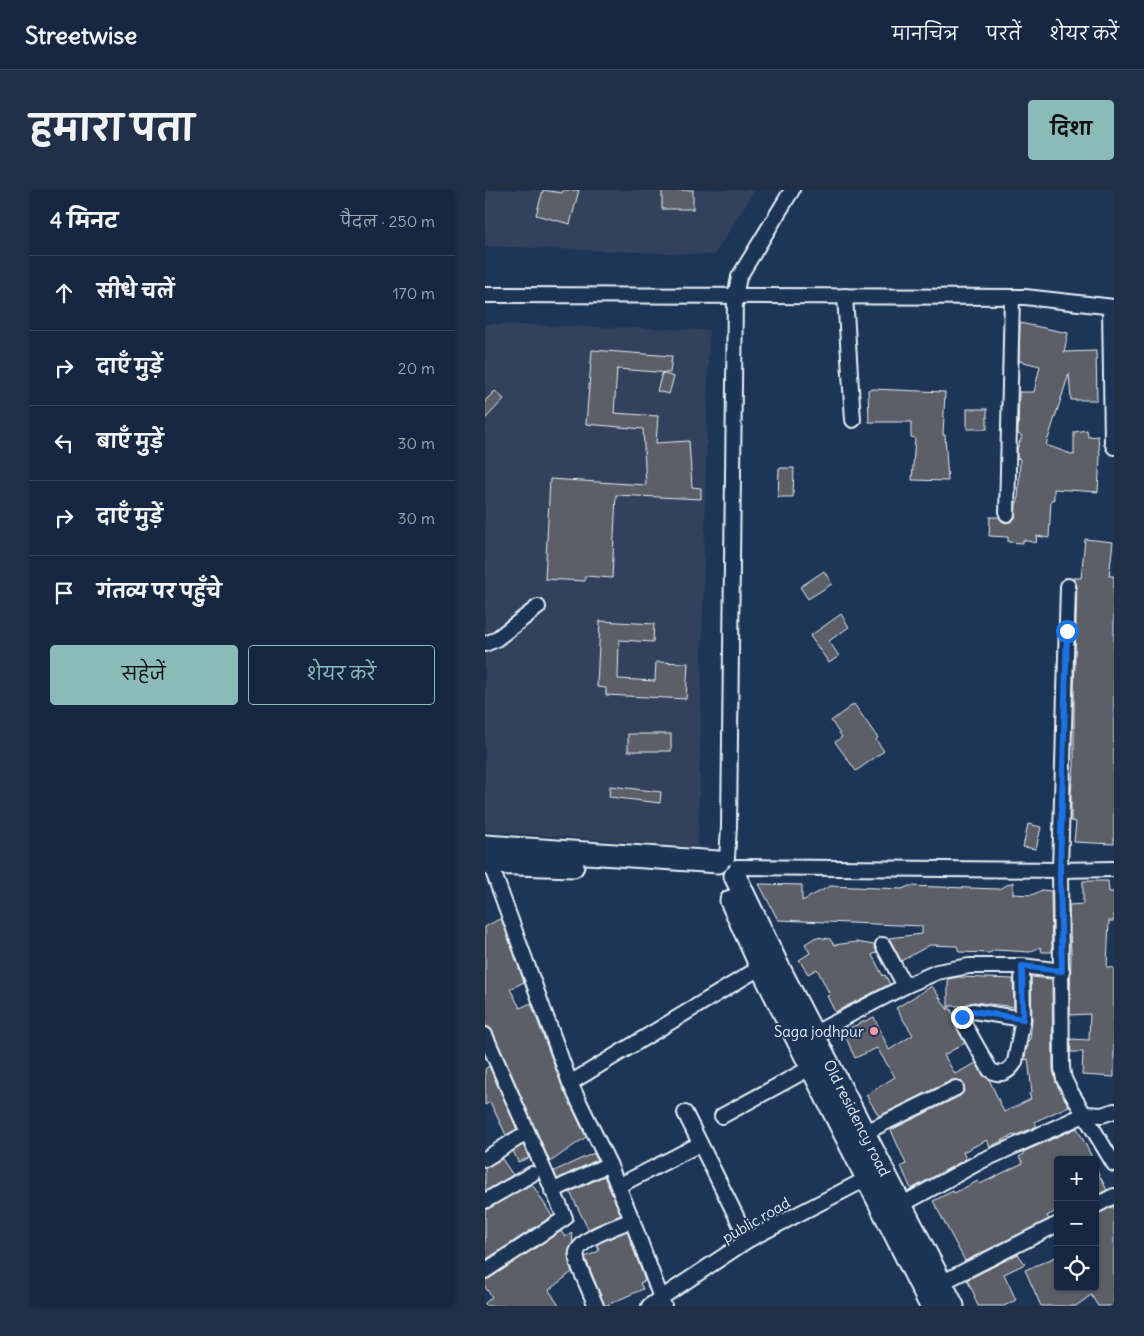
<!DOCTYPE html>
<html lang="hi">
<meta charset="utf-8">
<style>
:root{--surface:#162841;--page:#1f3048;--text:#f1f3f6;--muted:#9ea6b1;--line:#35445a;--accent:#8bbbb9}
body{margin:0;font-family:Delius,"Playpen Sans Deva",sans-serif;background:var(--page);color:var(--text)}
.controls{position:absolute;right:15px;bottom:15px;display:grid;overflow:hidden;border-radius:5px;box-shadow:0 1px 4px #0004}
.controls button{width:45px;height:45px;display:grid;place-items:center;padding:0;border:0;border-bottom:1px solid var(--line);background:var(--surface);color:var(--text);font:25px sans-serif}
.stop{position:absolute;width:15px;height:15px;margin:-11px;border:4px solid #1a73e8;border-radius:50%;background:#fff}
.stop.end{background:#1a73e8;border-color:#fff;box-shadow:0 1px 5px #0008}
.list{margin:0;padding:0;list-style:none}
h2{display:flex;justify-content:space-between;align-items:center;height:65px;margin:0;padding:0 20px;font-size:21px}
h2 small{font-size:16px;font-weight:400;color:var(--muted)}
.list li{display:grid;grid-template-columns:32px 1fr auto;gap:15px;align-items:center;box-sizing:border-box;height:75px;padding:0 20px;border-top:1px solid var(--line)}
.list b{display:block;font-size:19px;white-space:nowrap}
.list em{font-size:16px;font-style:normal;color:var(--muted)}
.actions{display:flex;gap:10px;padding:15px 20px}
.actions a{flex:1;padding:11px 0;border:1px solid var(--accent);border-radius:5px;text-align:center;font-size:18px;color:var(--accent)}
.actions .main{background:var(--accent);color:#111}
.icon{flex:none;width:28px;height:28px;fill:none;stroke:currentColor;stroke-width:2;stroke-linecap:round;stroke-linejoin:round}
.map{position:relative;flex:none;width:629px;height:1116px;overflow:hidden;border-radius:5px}
header{display:flex;align-items:center;gap:30px;box-sizing:border-box;height:70px;padding:0 25px;background:var(--surface);border-bottom:1px solid var(--line)}
header strong{font-size:24px}
nav{display:flex;gap:28px;margin-inline-start:auto;font-size:18px}
.intro{display:flex;align-items:center;justify-content:space-between;box-sizing:border-box;height:120px;padding:0 30px}
h1{margin:0;font-size:35px}
.button{padding:12px 22px;border-radius:5px;background:var(--accent);color:#111;font-size:18px;font-weight:700}
main{display:flex;gap:30px;padding:0 30px}
aside{flex:1;background:var(--surface);border-radius:5px;box-shadow:0 1px 4px #0004}
.map>svg:first-child{display:block}
.built{fill:#30425c}
.building{fill:#5c5f67;stroke:#e8f1f8}
.lines{fill:none;stroke-linecap:round;stroke-linejoin:round}
.minor-casing{stroke:#e8f1f8;stroke-width:18}
.highway-casing{stroke:#e8f1f8;stroke-width:25}
.minor{stroke:#1d3557;stroke-width:14}
.highway{stroke:#1d3557;stroke-width:21}
.route{stroke:#1a73e8;stroke-width:6}
.poi-dot{fill:#ff9aa2;stroke:#1d3557;stroke-width:2}
.labels{text-anchor:middle;dominant-baseline:central;stroke-width:4;stroke-linejoin:round;paint-order:stroke}
.poi-label{font-size:15px;fill:#e8f1f8;stroke:#1d3557;text-anchor:end}
.street-label{font-size:15px;fill:#e8f1f8;stroke:#1d3557}
</style>
<header>
<strong>Streetwise</strong>
<nav><a>मानचित्र</a><a>परतें</a><a>शेयर करें</a></nav>
</header>
<div class="intro"><h1>हमारा पता</h1><a class="button">दिशा</a></div>
<main>
<aside>
<h2>4 मिनट<small>पैदल · 250 m</small></h2>
<ul class="list">
<li><svg class="icon" aria-label="ahead" viewBox="0 0 24 24"><path d="M12 20V5M6 11l6-6 6 6"/></svg><div><b>सीधे चलें</b></div><em>170 m</em></li>
<li><svg class="icon" aria-label="right" viewBox="0 0 24 24"><path d="M7 20v-9h11M14 6l5 5-5 5"/></svg><div><b>दाएँ मुड़ें</b></div><em>20 m</em></li>
<li><svg class="icon" aria-label="left" viewBox="0 0 24 24"><path d="M17 20v-9H6M10 6l-5 5 5 5"/></svg><div><b>बाएँ मुड़ें</b></div><em>30 m</em></li>
<li><svg class="icon" aria-label="right" viewBox="0 0 24 24"><path d="M7 20v-9h11M14 6l5 5-5 5"/></svg><div><b>दाएँ मुड़ें</b></div><em>30 m</em></li>
<li><svg class="icon" aria-label="arrive" viewBox="0 0 24 24"><path d="M6 21V4h12l-3 4 3 4H6"/></svg><div><b>गंतव्य पर पहुँचे</b></div></li>
</ul>
<div class="actions"><a class="main">सहेजें</a><a>शेयर करें</a></div>
</aside>
<div class="map">
<svg width="629" height="1116" viewBox="0 0 629 1116">
<rect width="100%" height="100%" fill="#1d3557"/>
<filter id="ink" filterUnits="userSpaceOnUse"><feTurbulence type="fractalNoise" baseFrequency=".02" numOctaves="2"/><feDisplacementMap in="SourceGraphic" scale="10" xChannelSelector="R" yChannelSelector="G"/><feConvolveMatrix kernelMatrix="1 2 1 2 8 2 1 2 1" color-interpolation-filters="sRGB"/></filter>
<g filter="url(#ink)">
<g class="built">
<path d="M 0,0 L 270,0 L 229,65 L 0,56 Z"/>
<path d="M 0,134 L 224,140 L 213,657 L 0,641 Z"/>
</g>
<g class="building">
<path d="M 58,0 L 77,3 L 78,0 L 94,0 L 85,34 L 51,25 Z"/>
<rect x="177" y="0" width="31" height="19"/>
<path d="M 535,133 L 583,143 L 579,162 L 611,161 L 612,210 L 586,210 L 584,184 L 561,255 L 589,265 L 589,242 L 602,240 L 603,247 L 613,246 L 615,266 L 613,302 L 569,299 L 569,310 L 566,310 L 564,348 L 552,346 L 551,353 L 538,350 L 538,353 L 523,352 L 523,347 L 504,346 L 505,327 L 514,327 L 517,331 L 521,333 L 527,331 L 530,328 L 531,312 L 533,312 L 535,269 L 532,268 L 532,259 L 537,246 L 533,244 L 534,202 L 549,202 L 555,176 L 534,171 Z"/>
<path d="M 107,160 L 187,166 L 185,183 L 132,179 L 129,223 L 173,226 L 171,253 L 204,251 L 207,297 L 216,298 L 216,309 L 131,305 L 127,388 L 100,386 L 100,391 L 60,389 L 65,289 L 161,295 L 158,239 L 101,234 Z"/>
<path d="M 177,183 L 189,187 L 184,204 L 172,201 Z"/>
<path d="M 387,199 L 460,202 L 458,245 L 460,245 L 463,291 L 427,290 L 430,248 L 426,247 L 426,232 L 384,232 L 383,200 Z"/>
<path d="M 10,201 L 19,209 L 0,229 L 0,211 Z"/>
<rect x="482" y="219" width="20" height="20"/>
<path d="M 294,278 L 309,278 L 308,307 L 293,307 Z"/>
<path d="M 600,349 L 628,352 L 624,386 L 629,386 L 629,654 L 589,652 L 591,632 L 586,631 L 586,602 L 589,575 L 589,505 L 592,396 L 588,388 L 596,388 Z"/>
<path d="M 339,381 L 347,394 L 323,409 L 315,397 Z"/>
<path d="M 356,424 L 364,437 L 344,451 L 354,466 L 344,473 L 325,446 Z"/>
<path d="M 115,431 L 169,434 L 168,452 L 134,450 L 133,489 L 170,491 L 171,472 L 203,473 L 201,509 L 121,505 L 121,498 L 112,497 Z"/>
<path d="M 369,514 L 393,548 L 391,550 L 399,561 L 371,581 L 350,552 L 357,547 L 346,531 Z"/>
<rect x="143" y="544" width="43" height="17"/>
<path d="M 125,596 L 176,602 L 175,613 L 124,607 Z"/>
<path d="M 543,634 L 556,637 L 551,659 L 538,657 Z"/>
<path d="M 598,691 L 623,691 L 624,702 L 629,702 L 629,731 L 624,731 L 622,777 L 629,778 L 629,887 L 597,885 L 598,862 L 586,862 L 585,849 L 604,850 L 605,824 L 585,825 L 586,763 L 584,715 L 598,714 Z"/>
<path d="M 528,692 L 528,704 L 547,705 L 557,700 L 566,701 L 567,762 L 557,762 L 555,757 L 545,762 L 510,760 L 504,763 L 474,762 L 472,756 L 445,755 L 416,771 L 404,748 L 437,744 L 437,736 L 293,730 L 274,694 L 317,695 L 317,711 L 345,696 L 417,699 L 424,696 L 514,699 Z"/>
<path d="M 16,728 L 39,792 L 25,799 L 35,818 L 46,813 L 77,896 L 101,947 L 65,972 L 8,842 L 5,838 L 0,836 L 0,737 Z"/>
<path d="M 331,747 L 345,749 L 349,755 L 371,752 L 389,755 L 392,762 L 387,765 L 398,786 L 400,785 L 405,794 L 350,822 L 342,806 L 345,805 L 332,779 L 323,784 L 314,770 L 325,763 L 320,754 Z"/>
<path d="M 474,787 L 528,789 L 529,817 L 489,812 L 476,816 L 464,816 L 469,825 L 471,837 L 480,853 L 459,865 L 470,884 L 491,873 L 498,885 L 504,889 L 519,922 L 546,909 L 544,904 L 547,902 L 543,869 L 540,870 L 540,867 L 542,857 L 543,857 L 543,851 L 545,849 L 547,830 L 546,787 L 567,789 L 568,880 L 571,893 L 584,916 L 549,932 L 552,936 L 529,946 L 528,945 L 505,957 L 502,950 L 478,962 L 481,969 L 426,999 L 416,976 L 421,974 L 406,940 L 475,906 L 478,902 L 479,895 L 475,891 L 467,890 L 394,926 L 381,905 L 410,887 L 392,858 L 370,868 L 358,841 L 389,827 L 404,860 L 428,845 L 411,818 L 447,796 L 463,820 L 463,789 Z"/>
<path d="M 4,876 L 32,939 L 21,945 L 5,912 L 0,915 L 0,879 Z"/>
<path d="M 592,938 L 607,967 L 601,970 L 573,970 L 573,1020 L 562,1026 L 564,1029 L 480,1071 L 448,1011 L 468,1001 L 469,1003 L 493,991 L 495,994 L 538,973 L 534,967 L 539,964 L 538,962 Z"/>
<path d="M 38,955 L 44,968 L 33,972 L 28,961 Z"/>
<path d="M 109,963 L 112,970 L 72,989 L 69,981 Z"/>
<path d="M 17,969 L 28,985 L 0,1001 L 0,978 Z"/>
<path d="M 610,977 L 622,1000 L 610,1006 Z"/>
<path d="M 119,986 L 136,1025 L 103,1039 L 85,1002 Z"/>
<path d="M 47,994 L 67,1026 L 0,1070 L 0,1020 Z"/>
<path d="M 629,1016 L 629,1116 L 613,1116 L 606,1105 L 591,1116 L 556,1116 L 540,1080 L 573,1066 L 573,1097 L 610,1097 L 610,1025 Z"/>
<path d="M 76,1041 L 80,1047 L 87,1043 L 88,1052 L 83,1065 L 87,1082 L 64,1100 L 74,1116 L 0,1116 L 0,1113 L 7,1107 L 0,1097 L 0,1090 L 5,1088 Z"/>
<path d="M 142,1041 L 160,1091 L 155,1093 L 158,1099 L 120,1116 L 100,1067 L 114,1061 L 112,1054 Z"/>
<path d="M 533,1064 L 540,1074 L 519,1084 L 531,1110 L 519,1116 L 493,1116 L 489,1107 L 490,1106 L 482,1090 Z"/>
</g>
<g class="lines">
<g class="minor-casing">
<g id="minor">
<path d="M 0,105 L 540,107 L 629,117"/>
<path d="M 360,106 L 368,230"/>
<path d="M 625,117 L 627,252 L 629,257"/>
<path d="M 522,324 L 527,107"/>
<path d="M 583,396 L 575,680 L 577,878 L 579,889 L 584,899 L 629,974"/>
<path d="M 0,454 L 10,450 L 53,417"/>
<path d="M 242,668 L 244,637 L 250,107 L 254,87 L 307,0"/>
<path d="M 5,673 L 85,893 L 124,974 L 147,1030 L 179,1116"/>
<path d="M 252,677 L 575,680 L 629,679"/>
<path d="M 398,755 L 420,796"/>
<path d="M 537,776 L 538,829 L 530,872 C 524,882 515,887 505,880 L 479,834 L 477,827 L 480,824 L 488,821 L 538,829"/>
<path d="M 328,844 L 420,796 L 452,782 L 484,776 L 537,776 L 577,781"/>
<path d="M 0,845 L 80,1028 L 0,1081"/>
<path d="M 85,893 L 276,777"/>
<path d="M 200,923 L 263,1050"/>
<path d="M 237,926 L 327,877"/>
<path d="M 379,943 L 471,898"/>
<path d="M 0,969 L 33,948"/>
<path d="M 133,996 L 215,954"/>
<path d="M 67,1001 L 124,974"/>
<path d="M 0,1011 L 47,984"/>
<path d="M 416,1015 L 496,971 L 601,924 L 617,925 L 629,921"/>
<path d="M 610,1016 L 629,1006"/>
<path d="M 456,1093 L 573,1034"/>
<path d="M 111,1116 L 93,1074 C 92,1070 91,1066 92,1062 C 97,1047 133,1036 147,1030"/>
<path d="M 164,1116 L 263,1050 L 389,985"/>
</g>
</g>
<g class="highway-casing">
<g id="highway">
<path d="M 0,656 L 233,672"/>
<path d="M 0,673 L 88,676"/>
<path d="M 250,686 L 292,774 L 468,1116"/>
<path d="M 246,711 L 276,777 L 446,1116"/>
</g>
</g>
<use href="#minor" class="minor"/>
<use href="#highway" class="highway"/>
</g>
</g>
<g class="lines" filter="url(#ink)">
<path class="route" d="M 477,827 L 480,824 L 488,821 L 538,829 L 537,776 L 577,781 L 575,680 L 582,441"/>
</g>
<circle class="poi-dot" cx="389" cy="841" r="5"/>
<g class="labels">
<g class="poi-label">
<text x="379" y="841">Saga jodhpur</text>
</g>
<g class="street-label">
<text transform="translate(372 928) rotate(63)">Old residency road</text>
<text transform="translate(271 1030) rotate(-30)">public road</text>
</g>
</g>
</svg>
<div class="controls">
<button>+</button>
<button>−</button>
<button><svg class="icon" aria-label="locate" viewBox="0 0 24 24"><circle cx="12" cy="12" r="6"/><path d="M12 2v4M12 18v4M2 12h4M18 12h4"/></svg></button>
</div>
<div class="stop" style="left:582px;top:441px"></div>
<div class="stop end" style="left:477px;top:827px"></div>
</div>
</main>
